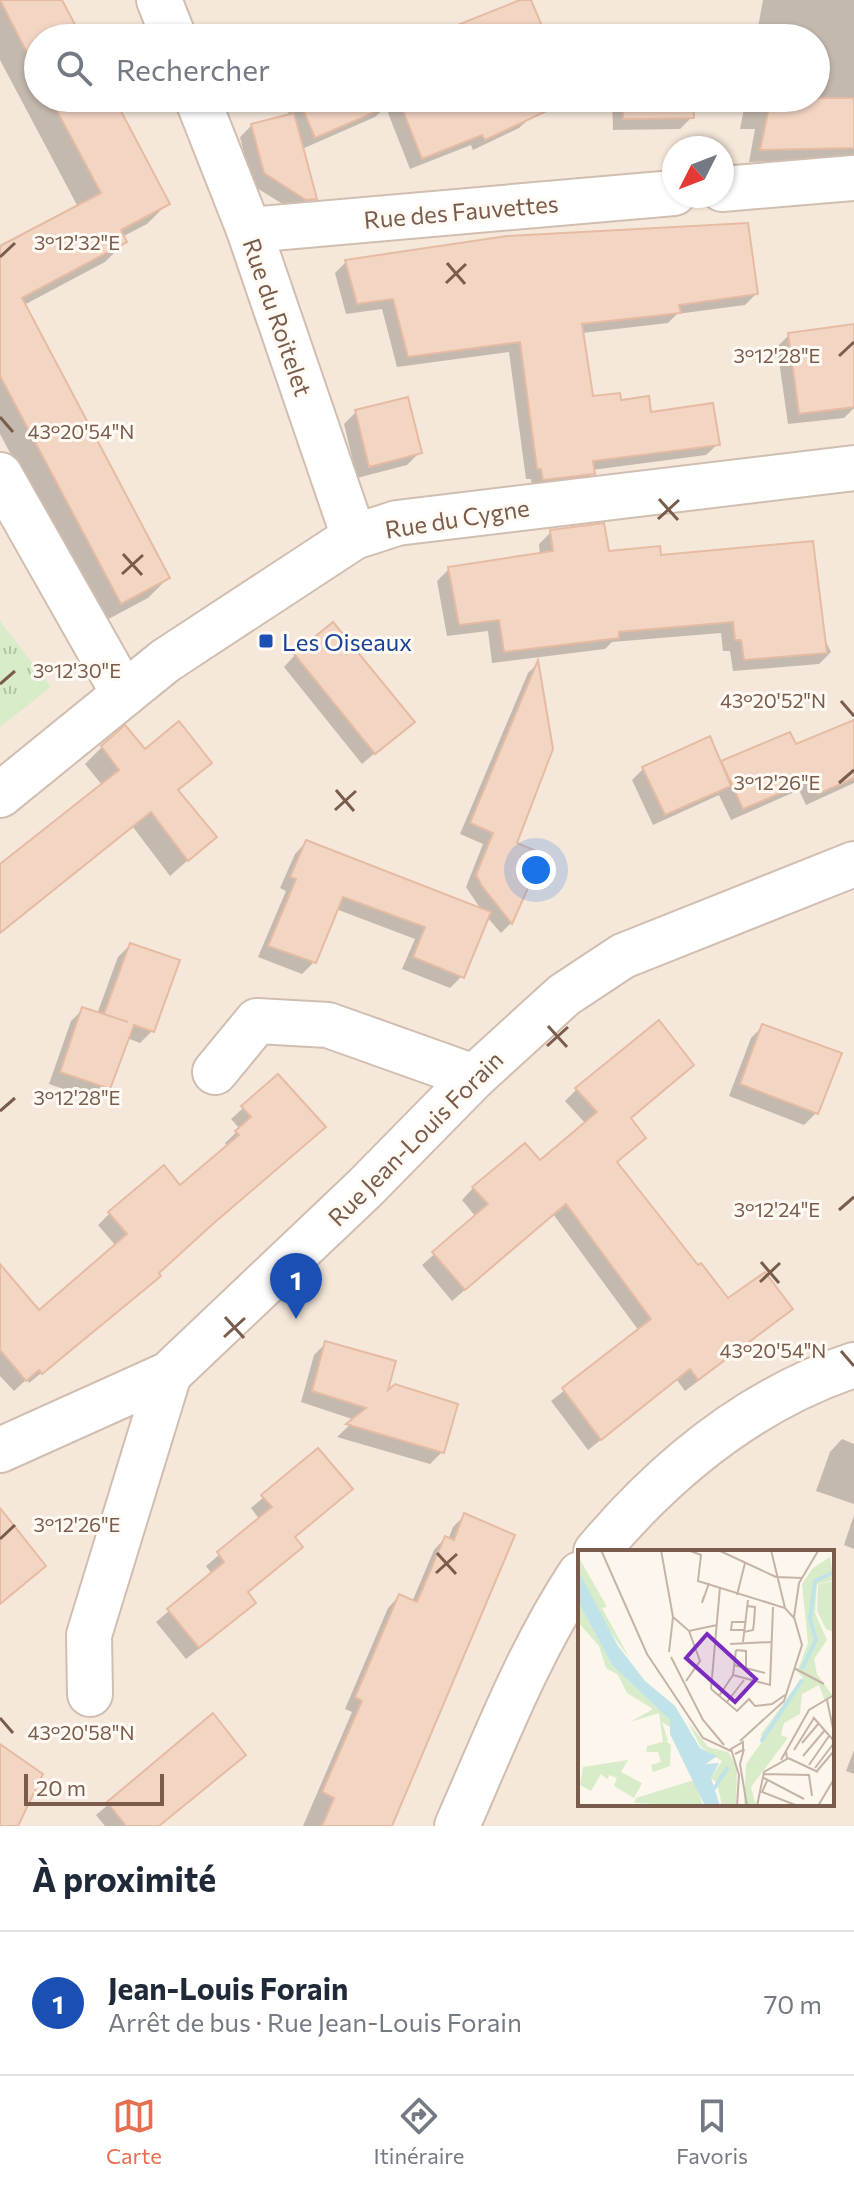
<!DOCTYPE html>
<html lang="fr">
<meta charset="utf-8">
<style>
:root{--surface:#fff;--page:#f6f6f7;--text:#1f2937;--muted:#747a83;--line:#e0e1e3;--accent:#e76f51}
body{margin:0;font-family:Commissioner,sans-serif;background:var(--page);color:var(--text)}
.compass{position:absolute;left:662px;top:136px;width:72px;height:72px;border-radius:50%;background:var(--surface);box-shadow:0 2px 6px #0004;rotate:228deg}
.scale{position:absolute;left:24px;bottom:20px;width:140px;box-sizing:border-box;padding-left:8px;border:4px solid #7a5c4d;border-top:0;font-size:22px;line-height:28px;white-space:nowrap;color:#7a5c4d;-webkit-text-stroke:6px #fffaf3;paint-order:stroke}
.you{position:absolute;left:536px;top:870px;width:28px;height:28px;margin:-20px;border:6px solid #fff;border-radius:50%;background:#1a73e8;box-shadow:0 0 0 12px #1a73e833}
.badge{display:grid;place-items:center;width:52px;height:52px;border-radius:50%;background:var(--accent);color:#fff;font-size:26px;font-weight:700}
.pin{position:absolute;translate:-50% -66px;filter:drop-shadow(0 2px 4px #0008)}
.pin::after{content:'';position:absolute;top:42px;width:28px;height:24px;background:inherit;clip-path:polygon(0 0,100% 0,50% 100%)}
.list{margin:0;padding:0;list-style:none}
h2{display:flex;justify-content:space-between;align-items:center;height:104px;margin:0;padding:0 32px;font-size:34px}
h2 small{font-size:26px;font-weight:400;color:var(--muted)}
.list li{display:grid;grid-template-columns:52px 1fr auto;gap:24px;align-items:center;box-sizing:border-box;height:144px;padding:0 32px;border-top:2px solid var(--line)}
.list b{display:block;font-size:30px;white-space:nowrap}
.list p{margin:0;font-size:26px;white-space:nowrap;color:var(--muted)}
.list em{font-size:26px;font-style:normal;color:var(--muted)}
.icon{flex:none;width:44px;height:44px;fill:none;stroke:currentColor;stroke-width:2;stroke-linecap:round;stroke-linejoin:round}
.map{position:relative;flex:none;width:854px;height:1826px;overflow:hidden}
.search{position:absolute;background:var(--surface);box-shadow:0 2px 6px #0004;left:24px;right:24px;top:24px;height:88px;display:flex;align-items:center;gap:20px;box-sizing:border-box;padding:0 28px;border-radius:44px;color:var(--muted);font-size:30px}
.sheet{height:248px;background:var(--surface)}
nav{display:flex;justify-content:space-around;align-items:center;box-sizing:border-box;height:112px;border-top:2px solid var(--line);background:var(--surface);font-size:22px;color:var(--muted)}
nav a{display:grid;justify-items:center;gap:4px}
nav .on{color:var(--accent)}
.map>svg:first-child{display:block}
.residential{fill:#f5e8da;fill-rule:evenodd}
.grass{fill:url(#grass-tufts)}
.shadow{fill:#0003}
.building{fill:#f3d5c3;stroke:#e6bba3;stroke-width:2}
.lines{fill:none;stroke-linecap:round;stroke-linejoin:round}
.minor-casing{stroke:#d1beb0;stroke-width:48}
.minor{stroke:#fff;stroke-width:44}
.ticks{fill:none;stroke:#7a5c4d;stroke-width:3}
.transit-dot{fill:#1a4fb4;stroke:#fffaf3;stroke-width:3}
.labels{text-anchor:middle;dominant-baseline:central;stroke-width:6;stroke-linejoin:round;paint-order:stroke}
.street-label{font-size:24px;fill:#7a5c4d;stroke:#fffaf3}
.transit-label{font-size:24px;fill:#164399;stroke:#fffaf3;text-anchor:start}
.inset-river{fill:none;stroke:#bfe3e8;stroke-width:4}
.inset-road{fill:none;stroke:#c5b3a7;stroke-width:2}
.view{fill:#7b2cbf;fill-opacity:0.15;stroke:#7b2cbf;stroke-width:4}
.inset-edge{fill:none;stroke:#7a5c4d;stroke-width:4}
.ticks-label{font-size:20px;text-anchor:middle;fill:#7a5c4d;stroke:#fffaf3;stroke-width:6;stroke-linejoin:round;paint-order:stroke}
</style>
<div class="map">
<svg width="854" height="1826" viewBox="0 0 854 1826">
<defs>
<pattern id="grass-tufts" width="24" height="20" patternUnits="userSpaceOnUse" patternTransform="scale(2)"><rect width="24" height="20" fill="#d8ecc9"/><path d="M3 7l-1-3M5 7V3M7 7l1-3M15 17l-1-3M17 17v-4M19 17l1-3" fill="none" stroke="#b4c2a5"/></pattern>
</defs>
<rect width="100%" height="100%" fill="#fdf6ec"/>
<path class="residential" d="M 0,0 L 854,0 L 854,1826 L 0,1826 ZM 38,38 L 816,38 L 816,98 L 38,98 ZM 674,148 L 722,148 L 722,196 L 674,196 ZM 580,1552 L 832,1552 L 832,1804 L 580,1804 Z"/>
<path class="grass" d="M 0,621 L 51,687 L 0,727 Z"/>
<g class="shadow">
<path d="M 0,0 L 59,0 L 80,38 L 38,38 L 38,98 L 111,98 L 167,204 L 147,224 L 122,237 L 125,242 L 105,262 L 24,305 L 168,578 L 148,598 L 101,623 L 0,434 L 0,248 L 78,207 L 0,60 Z"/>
<path d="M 525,0 L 529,0 L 545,38 L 451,38 L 462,26 Z"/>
<path d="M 763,0 L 854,0 L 854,158 L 749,162 L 755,129 L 740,129 L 746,98 L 816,98 L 816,38 L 756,38 Z"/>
<path d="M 352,29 L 356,38 L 331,38 Z"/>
<path d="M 293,98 L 383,98 L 387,106 L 375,117 L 302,149 L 314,198 L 302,210 L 294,211 L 252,185 L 240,137 L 252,125 L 289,116 L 288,113 L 296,105 Z"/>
<path d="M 408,98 L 540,98 L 531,117 L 519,128 L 473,150 L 471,145 L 410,169 L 388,113 L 400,101 Z"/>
<path d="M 612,98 L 691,98 L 692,117 L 680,129 L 613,130 Z"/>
<path d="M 346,262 L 756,294 L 745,305 L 677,314 L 668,323 L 582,333 L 592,398 L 619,402 L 718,444 L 706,455 L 592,470 L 593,473 L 582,484 L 532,490 L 531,479 L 526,479 L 509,352 L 397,367 L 382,309 L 346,314 L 335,273 Z"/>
<path d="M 854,327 L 854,408 L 844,418 L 788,424 L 777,347 L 789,335 Z"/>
<path d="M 356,412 L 419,453 L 407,465 L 357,478 L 344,424 Z"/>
<path d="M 551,532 L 607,553 L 659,557 L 823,636 L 831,652 L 819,664 L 733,671 L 730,651 L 723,651 L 721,633 L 612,642 L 605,649 L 492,663 L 488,631 L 447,636 L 437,581 L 449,569 L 540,555 L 539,544 Z"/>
<path d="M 295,655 L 412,722 L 362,764 L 284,667 Z"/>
<path d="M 537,664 L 514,844 L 541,855 L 511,923 L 501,933 L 487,917 L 462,976 L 450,988 L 402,969 L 415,939 L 336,909 L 314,962 L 302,974 L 258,957 L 286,891 L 280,888 L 295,854 L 306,842 L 482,911 L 466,887 L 483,844 L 460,834 L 528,673 Z"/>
<path d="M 854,722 L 854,783 L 806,805 L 799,790 L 731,820 L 719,795 L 653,825 L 632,780 L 644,768 L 720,764 L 795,747 Z"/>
<path d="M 102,747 L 209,762 L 177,792 L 214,837 L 170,876 L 133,827 L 0,934 L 0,867 L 102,785 L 85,764 Z"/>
<path d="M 130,945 L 152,1031 L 140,1043 L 127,1038 L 108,1088 L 96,1100 L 49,1084 L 71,1021 L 83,1009 L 97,1014 L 118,957 Z"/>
<path d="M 763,1026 L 816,1113 L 804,1125 L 729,1096 L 751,1038 Z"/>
<path d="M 278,1077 L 200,1234 L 156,1274 L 147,1287 L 29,1383 L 27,1379 L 14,1391 L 0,1376 L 0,1267 L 38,1313 L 116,1246 L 98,1225 L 109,1214 L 163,1168 L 180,1187 L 228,1147 L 225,1143 L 240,1129 L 231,1119 Z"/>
<path d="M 577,1089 L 629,1119 L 615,1163 L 698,1268 L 728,1301 L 790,1309 L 778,1321 L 685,1391 L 677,1380 L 588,1450 L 551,1401 L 639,1331 L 553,1214 L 452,1301 L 422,1265 L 476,1217 L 462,1200 L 473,1188 L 525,1145 L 540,1163 L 586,1124 L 565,1101 Z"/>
<path d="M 326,1343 L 442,1452 L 430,1464 L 337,1437 L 355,1420 L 301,1402 L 314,1355 Z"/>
<path d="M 842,1439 L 854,1444 L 854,1504 L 816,1491 L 830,1452 Z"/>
<path d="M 318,1451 L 293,1538 L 301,1547 L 246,1593 L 253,1603 L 241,1615 L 186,1659 L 156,1622 L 212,1574 L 206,1566 L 260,1520 L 251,1508 Z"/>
<path d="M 465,1515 L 390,1826 L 303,1826 L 352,1712 L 345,1709 L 388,1608 L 399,1596 L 412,1602 L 434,1550 L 445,1538 L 448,1540 L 453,1527 Z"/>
<path d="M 854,1515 L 854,1549 L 844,1545 Z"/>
<path d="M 213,1716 L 232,1766 L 159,1826 L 105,1826 L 96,1815 Z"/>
<path d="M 854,1750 L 854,1774 L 846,1771 Z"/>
</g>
<g class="building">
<path d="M 0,0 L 62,0 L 82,38 L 38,38 L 38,74 Z"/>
<path d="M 520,0 L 531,0 L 547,38 L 466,38 L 460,24 Z"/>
<path d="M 50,98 L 114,98 L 170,204 L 121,230 L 127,242 L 22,298 L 170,578 L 121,604 L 0,376 L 0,246 L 101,193 Z"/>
<path d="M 303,98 L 386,98 L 389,106 L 315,138 L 299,100 Z"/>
<path d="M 398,98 L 574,98 L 485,140 L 482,135 L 422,159 Z"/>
<path d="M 623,98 L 693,98 L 694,118 L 623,119 Z"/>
<path d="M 771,98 L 854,98 L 854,148 L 760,150 Z"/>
<path d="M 294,113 L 317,199 L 306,200 L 264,173 L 251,124 Z"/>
<path d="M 748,223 L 758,294 L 679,305 L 681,313 L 582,324 L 593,396 L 620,393 L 621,400 L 649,396 L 651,412 L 713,403 L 720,445 L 593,461 L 595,474 L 543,480 L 541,469 L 537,469 L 520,342 L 408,357 L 393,299 L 357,304 L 345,260 L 507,236 Z"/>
<path d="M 854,324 L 854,407 L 799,414 L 788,333 Z"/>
<path d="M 408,397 L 422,453 L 369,467 L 355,410 Z"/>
<path d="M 604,523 L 609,551 L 660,546 L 661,555 L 813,541 L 827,653 L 744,660 L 741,640 L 735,640 L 733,622 L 619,632 L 619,638 L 504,652 L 499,620 L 459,625 L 448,567 L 553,551 L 550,530 Z"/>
<path d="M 333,622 L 415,722 L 375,754 L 294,654 Z"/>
<path d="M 538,660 L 553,749 L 517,843 L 543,854 L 512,924 L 482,886 L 476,875 L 493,833 L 470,823 Z"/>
<path d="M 854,720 L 854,778 L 818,794 L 811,780 L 743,809 L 721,761 L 790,732 L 796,744 Z"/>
<path d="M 179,721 L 212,763 L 178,790 L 217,837 L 188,861 L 151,812 L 0,933 L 0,864 L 119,770 L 101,746 L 125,725 L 145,749 Z"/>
<path d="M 710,736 L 731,786 L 665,815 L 642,767 Z"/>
<path d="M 306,840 L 491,912 L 464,978 L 413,957 L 425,927 L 343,897 L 316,963 L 268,946 L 296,879 L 290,877 Z"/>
<path d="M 130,943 L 180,960 L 154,1032 L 134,1025 L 110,1089 L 60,1072 L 82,1007 L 128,1022 L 104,1014 Z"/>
<path d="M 659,1020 L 694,1065 L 631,1118 L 646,1138 L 617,1162 L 698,1265 L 701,1263 L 728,1298 L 765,1272 L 793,1309 L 698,1380 L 690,1369 L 601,1440 L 562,1388 L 651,1319 L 566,1204 L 465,1290 L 432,1252 L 488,1204 L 472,1187 L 525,1143 L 540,1160 L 597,1112 L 575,1088 Z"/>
<path d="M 762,1024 L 842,1053 L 818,1114 L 740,1084 Z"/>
<path d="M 278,1074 L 326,1127 L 214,1223 L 159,1273 L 161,1276 L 42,1374 L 39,1370 L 26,1381 L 0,1350 L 0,1264 L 39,1310 L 127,1234 L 108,1212 L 164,1165 L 180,1185 L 239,1135 L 235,1131 L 251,1117 L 241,1106 Z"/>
<path d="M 325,1341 L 396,1361 L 388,1390 L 395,1384 L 458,1404 L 444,1453 L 346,1424 L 366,1408 L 312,1391 Z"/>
<path d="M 318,1448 L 353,1489 L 295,1537 L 303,1547 L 248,1592 L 256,1603 L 199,1648 L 167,1609 L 224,1562 L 217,1552 L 272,1507 L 261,1495 Z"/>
<path d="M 0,1508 L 46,1566 L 0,1604 Z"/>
<path d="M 464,1513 L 515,1535 L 392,1826 L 322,1826 L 334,1798 L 322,1792 L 362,1701 L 355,1697 L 399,1594 L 417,1602 L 445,1536 L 454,1540 Z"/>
<path d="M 213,1713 L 246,1755 L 159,1826 L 126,1826 L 107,1802 Z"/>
<path d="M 0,1744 L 43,1774 L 18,1826 L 0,1826 Z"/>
</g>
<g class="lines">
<g class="minor-casing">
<g id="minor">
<path d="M 159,0 L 174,38"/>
<path d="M 197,98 L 249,230 L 354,537"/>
<path d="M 722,189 L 854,178"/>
<path d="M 249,230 L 674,193"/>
<path d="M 0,475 L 124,694"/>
<path d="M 0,795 L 165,661 L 354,537 L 397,523 L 854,468"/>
<path d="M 215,1072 L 257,1021 L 328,1025 L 474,1077"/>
<path d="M 0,1450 L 169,1374 L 365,1188 L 474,1077 L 564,995 L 623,956 L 854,864"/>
<path d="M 596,1552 C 665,1470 751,1399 854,1365"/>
<path d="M 90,1694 L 89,1635 L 169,1374"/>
<path d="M 457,1826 C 495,1740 528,1653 580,1574"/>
</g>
</g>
<use href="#minor" class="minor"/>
</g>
<path class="ticks" d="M 0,257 L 15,243M 447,263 L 465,284M 446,283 L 466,264M 839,356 L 854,342M 0,417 L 13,432M 659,499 L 678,520M 658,519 L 679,500M 123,554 L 142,575M 122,574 L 143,555M 0,684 L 15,671M 841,701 L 854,716M 839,783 L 854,770M 336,790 L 354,811M 335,810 L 356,791M 548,1026 L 567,1047M 547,1046 L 568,1027M 0,1111 L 15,1098M 839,1210 L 854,1197M 761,1262 L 779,1283M 760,1282 L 780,1263M 225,1317 L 244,1338M 224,1337 L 245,1318M 841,1351 L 854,1366M 0,1539 L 15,1525M 437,1553 L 456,1574M 436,1573 L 457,1554M 0,1718 L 13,1733"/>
<rect class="transit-dot" x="258" y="633" width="16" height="16" rx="4"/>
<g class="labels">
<g class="street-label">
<text transform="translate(461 211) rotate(-5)">Rue des Fauvettes</text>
<text transform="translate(278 317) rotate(71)">Rue du Roitelet</text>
<text transform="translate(457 518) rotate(-9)">Rue du Cygne</text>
<text transform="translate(415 1138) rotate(-45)">Rue Jean-Louis Forain</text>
</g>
<g class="transit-label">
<text x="282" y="641">Les Oiseaux</text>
</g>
</g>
<g transform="translate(578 1550)">
<rect width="256" height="256" fill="#fdf6ec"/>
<path d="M 252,7 L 256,30 L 239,34 L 237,63 L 249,90 L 236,109 L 239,124 L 254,145 L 247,151 L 241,135 L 224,144 L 222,164 L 206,173 L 203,185 L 210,188 L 173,237 L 178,256 L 166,256 L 168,214 L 183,193 L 183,184 L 225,127 L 219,122 L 230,93 L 224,34 L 235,18 ZM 88,191 L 93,195 L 92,216 L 75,222 L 73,215 L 83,212 L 80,202 L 68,202 L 69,196 ZM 50,210 L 43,222 L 64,233 L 56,248 L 36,236 L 39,228 L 32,225 L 29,229 L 23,224 L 13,241 L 2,235 L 5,217 Z" fill="#d8ecc9"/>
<path d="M 0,6 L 29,57 L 24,58 L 52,109 L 23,69 L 0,20 ZM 0,51 L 34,115 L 92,170 L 94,178 L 84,172 L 90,191 L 85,192 L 81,163 L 52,172 L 75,159 L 49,143 L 40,125 L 28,118 L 21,96 L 0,72 Z" fill="#d8ecc9"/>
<path d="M 256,31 L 256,82 L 248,79 L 239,61 L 240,34 Z" fill="#d8ecc9"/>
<path d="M 110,172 L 130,197 L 150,202 L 159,217 L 158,256 L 144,256 L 139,233 L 133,228 L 144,211 L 123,197 ZM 116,230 L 125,256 L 56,253 L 58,248 Z" fill="#d8ecc9"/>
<path d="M 0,20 L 40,96 L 67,131 L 97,156 L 122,198 L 139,206 L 128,214 L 141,213 L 133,228 L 142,256 L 127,256 L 92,184 L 92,170 L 34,115 L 0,51 Z" fill="#bfe3e8"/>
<path class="inset-river" d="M 224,119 L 238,90 L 232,69 L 237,31 L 256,22M 183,192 L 224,130M 136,239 L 150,217"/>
<path class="inset-road" d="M 23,0 L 69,104 L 125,188 L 153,201M 83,0 L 95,67 L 91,102M 110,0 L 123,5 L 120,31 L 207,58 L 216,68M 140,0 L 198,27 L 224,28M 193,0 L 207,58M 159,45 L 167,13M 126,46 L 124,53 L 131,33M 95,67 L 111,81 L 139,75M 166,80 L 153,80 L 154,72 L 167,72M 166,82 L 175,80 L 176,73 L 177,57 L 169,56M 165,92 L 170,50M 152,94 L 193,92M 158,100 L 168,101 L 168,118M 93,107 L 125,170 L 146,195M 156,115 L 187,123M 216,118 L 246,134M 155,125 L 192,135 L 195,57M 108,131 L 122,111 L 111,81M 133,139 L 142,37M 133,139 L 159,161 L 171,149 L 177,156 L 194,154 L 207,145M 141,146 L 155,125 L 158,100M 249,150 L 256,183M 149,152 L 166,130M 235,167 L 256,191M 162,191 L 206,151 L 224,95 L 216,67 L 221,33 L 240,1M 224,193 L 241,173M 166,199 L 162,214 L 169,256M 216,200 L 236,168M 157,204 L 165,200 L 165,192 L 153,199 L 161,225 L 159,256M 225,206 L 247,180M 210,208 L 240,222M 203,210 L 231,160 L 256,145M 231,215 L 251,186M 237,218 L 256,193M 239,221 L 256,201M 185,224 L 231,225 L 234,246M 186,228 L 226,249M 189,231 L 184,242 L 220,256M 179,256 L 186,222 L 209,209 L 208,201M 240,256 L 256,229"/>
<path class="view" d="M 129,84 L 178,129 L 157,152 L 108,108 Z"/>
<rect width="256" height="256" class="inset-edge"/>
</g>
<g class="ticks-label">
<text x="77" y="250">3°12'32"E</text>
<text x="777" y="363">3°12'28"E</text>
<text x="81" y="439">43°20'54"N</text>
<text x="77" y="678">3°12'30"E</text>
<text x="773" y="708">43°20'52"N</text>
<text x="777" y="790">3°12'26"E</text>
<text x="77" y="1105">3°12'28"E</text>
<text x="777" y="1217">3°12'24"E</text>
<text x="773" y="1358">43°20'54"N</text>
<text x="77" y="1532">3°12'26"E</text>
<text x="81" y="1740">43°20'58"N</text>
</g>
</svg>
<svg class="compass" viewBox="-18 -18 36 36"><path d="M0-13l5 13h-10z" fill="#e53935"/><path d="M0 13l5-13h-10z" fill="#747a83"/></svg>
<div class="scale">20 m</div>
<div class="you"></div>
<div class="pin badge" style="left:296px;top:1319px;background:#1a4fb4">1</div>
<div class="search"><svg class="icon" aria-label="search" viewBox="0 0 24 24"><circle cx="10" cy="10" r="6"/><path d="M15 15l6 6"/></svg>Rechercher</div>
</div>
<section class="sheet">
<h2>À proximité<small></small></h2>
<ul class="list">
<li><span class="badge" style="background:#1a4fb4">1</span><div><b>Jean-Louis Forain</b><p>Arrêt de bus · Rue Jean-Louis Forain</p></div><em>70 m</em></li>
</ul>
</section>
<nav>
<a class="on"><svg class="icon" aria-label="map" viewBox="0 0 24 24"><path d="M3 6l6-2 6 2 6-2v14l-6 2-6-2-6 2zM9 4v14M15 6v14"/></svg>Carte</a>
<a><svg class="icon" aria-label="directions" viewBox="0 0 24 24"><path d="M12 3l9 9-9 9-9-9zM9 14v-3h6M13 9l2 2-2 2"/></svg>Itinéraire</a>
<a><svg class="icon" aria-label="saved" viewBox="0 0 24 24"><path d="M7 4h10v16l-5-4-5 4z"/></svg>Favoris</a>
</nav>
